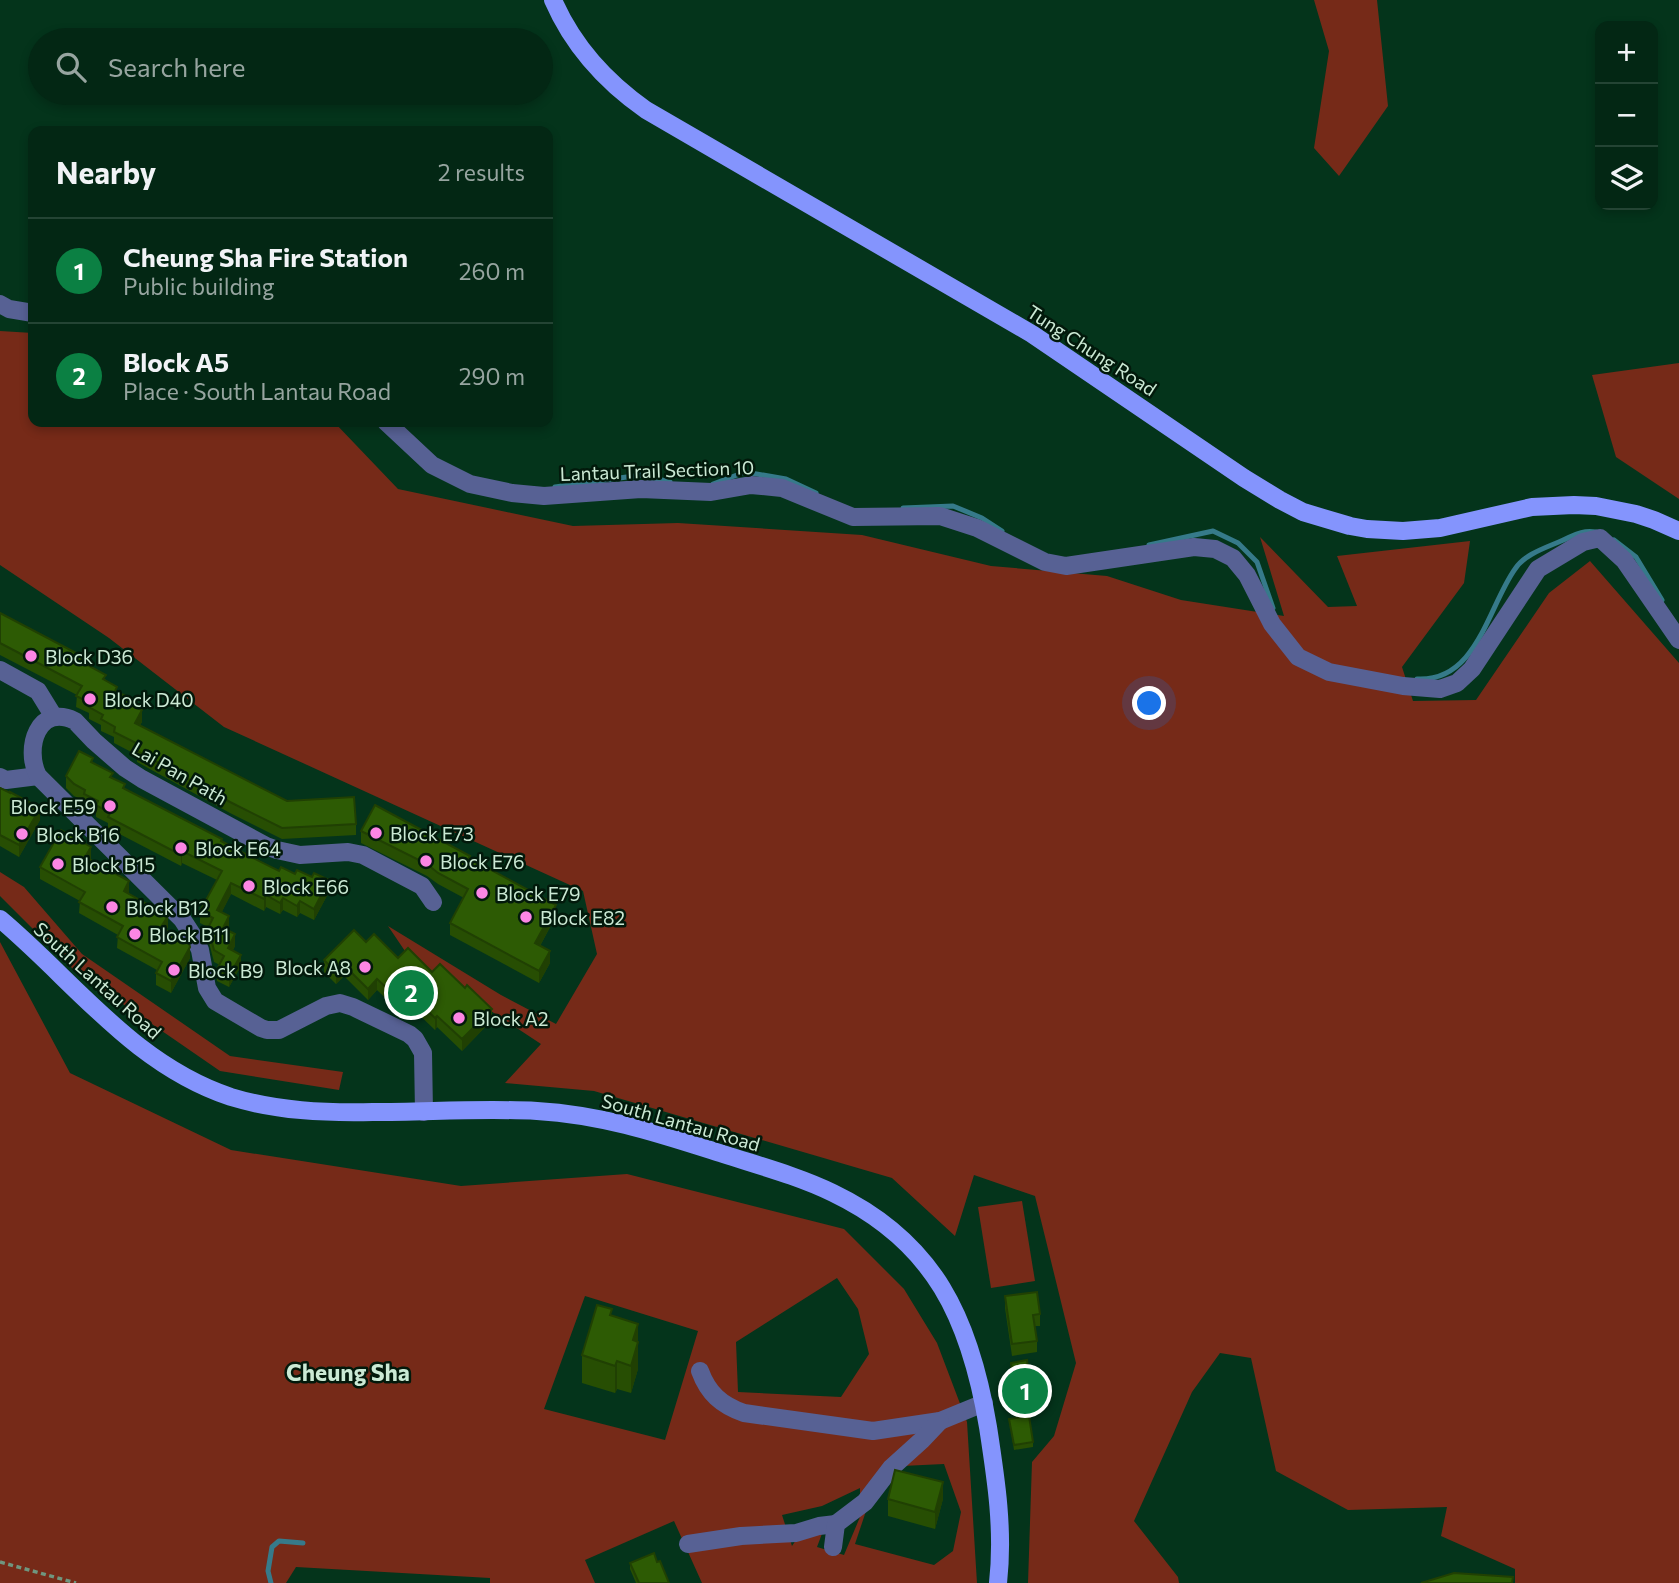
<!DOCTYPE html>
<meta charset="utf-8">
<style>
:root{--surface:#032714;--page:#132;--text:#f1f3f6;--muted:#97a5a0;--line:#244434;--accent:#0b8043}
body{margin:0;font-family:Commissioner,sans-serif;background:var(--page);color:var(--text)}
.controls{position:absolute;right:21px;top:21px;display:grid;overflow:hidden;border-radius:14px;box-shadow:0 4px 10px #0003}
.controls button{width:63px;height:63px;display:grid;place-items:center;padding:0;border:0;border-bottom:2px solid var(--line);background:var(--surface);color:var(--text);font:35px sans-serif}
.you{position:absolute;left:1150px;top:704px;width:24px;height:24px;margin:-18px;border:5px solid #fff;border-radius:50%;background:#1a73e8;box-shadow:0 0 0 10px #1a73e833}
.badge{display:grid;place-items:center;width:46px;height:46px;border-radius:50%;background:var(--accent);color:#fff;font-size:23px;font-weight:700}
.pin{position:absolute;translate:-50% -50%;border:4px solid #fff;box-shadow:0 2px 7px #0006}
.list{margin:0;padding:0;list-style:none}
h2{display:flex;justify-content:space-between;align-items:center;height:91px;margin:0;padding:0 28px;font-size:30px}
h2 small{font-size:23px;font-weight:400;color:var(--muted)}
.list li{display:grid;grid-template-columns:46px 1fr auto;gap:21px;align-items:center;box-sizing:border-box;height:105px;padding:0 28px;border-top:2px solid var(--line)}
.list b{display:block;font-size:26px;white-space:nowrap}
.list p{margin:0;font-size:23px;white-space:nowrap;color:var(--muted)}
.list em{font-size:23px;font-style:normal;color:var(--muted)}
.icon{flex:none;width:38px;height:38px;fill:none;stroke:currentColor;stroke-width:2;stroke-linecap:round;stroke-linejoin:round}
.map{position:relative;flex:none;width:1679px;height:1583px;overflow:hidden}
.search{position:absolute;background:var(--surface);box-shadow:0 4px 10px #0003;left:28px;top:28px;width:525px;height:77px;display:flex;align-items:center;gap:18px;box-sizing:border-box;padding:0 24px;border-radius:38px;color:var(--muted);font-size:26px}
.panel{position:absolute;background:var(--surface);box-shadow:0 4px 10px #0003;left:28px;top:126px;width:525px;height:301px;border-radius:14px}
.map>svg:first-child{display:block}
.green{fill:#762a18;fill-rule:evenodd}
.lines{fill:none;stroke-linecap:round;stroke-linejoin:round}
.stream{stroke:#367a8a;stroke-width:5}
.path{stroke:#6f967f;stroke-width:3.5;stroke-dasharray:5 3.5;stroke-linecap:butt}
.minor{stroke:#576194;stroke-width:18}
.major{stroke:#8494fd;stroke-width:18}
.wall{fill:#274e03}
.shaded-wall{fill:#204003}
.building{fill:#2d5b04;stroke:#204003;stroke-width:2}
.poi-dot{fill:#fc86e4;stroke:#02190b;stroke-width:2.5}
.labels{text-anchor:middle;dominant-baseline:central;stroke-width:5;stroke-linejoin:round;paint-order:stroke}
.street-label{font-size:19px;fill:#cbe9d4;stroke:#02190b}
.poi-label{font-size:19px;fill:#cbe9d4;stroke:#02190b;text-anchor:start}
.quarter-label{font-size:23px;font-weight:bold;fill:#cbe9d4;stroke:#02190b}
</style>
<div class="map">
<svg width="1679" height="1583" viewBox="0 0 1679 1583">
<rect width="100%" height="100%" fill="#04341b"/>
<g class="green">
<path d="M 1314,0 L 1377,0 L 1388,106 L 1339,176 L 1314,148 L 1329,51 Z"/>
<path d="M 0,331 L 33,333 L 33,422 L 334,422 L 398,489 L 573,526 L 678,523 L 862,535 L 991,566 L 1107,576 L 1181,600 L 1284,616 L 1260,537 L 1328,607 L 1357,606 L 1337,556 L 1470,541 L 1464,583 L 1402,667 L 1413,701 L 1476,700 L 1549,593 L 1590,561 L 1679,663 L 1679,1583 L 1515,1583 L 1515,1569 L 1441,1536 L 1447,1507 L 1348,1510 L 1276,1471 L 1251,1358 L 1220,1353 L 1192,1392 L 1134,1521 L 1178,1577 L 1179,1583 L 1028,1583 L 1032,1462 L 1054,1436 L 1076,1363 L 1035,1196 L 974,1175 L 955,1236 L 892,1178 L 594,1091 L 505,1083 L 541,1044 L 409,957 L 388,926 L 501,995 L 556,1024 L 597,954 L 583,891 L 224,727 L 109,638 L 0,565 Z"/>
<path d="M 1679,363 L 1679,499 L 1616,457 L 1592,375 Z"/>
<path d="M 0,872 L 24,887 L 82,954 L 230,1056 L 343,1072 L 339,1090 L 220,1071 L 75,971 L 0,896 Z"/>
<path d="M 0,942 L 70,1073 L 231,1150 L 461,1186 L 627,1174 L 844,1229 L 904,1289 L 937,1343 L 967,1422 L 977,1583 L 702,1583 L 674,1521 L 585,1560 L 595,1583 L 490,1583 L 490,1578 L 296,1567 L 286,1583 L 0,1583 ZM 837,1278 L 858,1309 L 869,1354 L 841,1397 L 738,1392 L 736,1342 ZM 585,1296 L 698,1331 L 665,1440 L 544,1409 ZM 944,1464 L 961,1512 L 953,1551 L 934,1565 L 855,1544 L 867,1508 L 902,1466 ZM 860,1488 L 860,1517 L 844,1555 L 817,1547 L 823,1531 L 806,1525 L 792,1546 L 782,1515 L 822,1506 Z"/>
<path d="M 1022,1201 L 1035,1281 L 991,1288 L 978,1207 Z"/>
</g>
<g class="lines">
<g class="stream">
<path d="M 713,484 L 745,472 L 786,479 L 816,493"/>
<path d="M 555,487 L 641,475 L 670,482"/>
<path d="M 903,508 L 953,506 L 982,518 L 1002,531"/>
<path d="M 1614,540 L 1636,557 L 1662,600"/>
<path d="M 1149,545 L 1213,531 L 1238,543 L 1257,562 L 1273,608"/>
<path d="M 1417,679 C 1477,682 1488,607 1515,569 C 1525,554 1545,548 1561,541 C 1575,535 1581,530 1596,532"/>
<path d="M 271,1583 L 268,1571 L 272,1547 L 279,1541 L 303,1543"/>
</g>
<path class="path" d="M 0,1562 L 76,1583"/>
<g class="minor">
<path d="M 0,304 L 9,309 L 33,313"/>
<path d="M 386,422 L 432,465 L 470,484 L 512,493 L 544,496 L 641,489 L 711,492 L 751,485 L 782,488 L 853,517 L 940,516 L 977,528 L 1045,562 L 1066,566 L 1194,547 L 1215,549 L 1233,558 L 1247,575 L 1272,624 L 1298,657 L 1329,672 L 1403,686 L 1440,689 L 1457,683 L 1472,669 L 1538,569 L 1583,542 L 1600,538 L 1624,560 L 1679,640"/>
<path d="M 0,670 L 38,691 L 54,717"/>
<path d="M 0,777 L 6,780 L 38,776"/>
<path d="M 424,1112 L 423,1053 L 415,1039 L 409,1034 L 353,1007 L 340,1003 L 326,1006 L 279,1030 L 267,1030 L 261,1028 L 215,1001 L 207,988 L 200,950 L 195,939 L 182,919 L 38,776 C 24,748 38,703 75,721 L 94,741 L 125,768 L 142,779 L 266,846 L 277,850 L 300,855 L 348,852 L 363,855 L 422,886 L 433,902"/>
<path d="M 700,1371 C 708,1393 721,1405 744,1413 L 873,1431 L 940,1421 L 984,1403"/>
<path d="M 688,1544 L 741,1536 L 796,1533 L 819,1526 L 836,1524"/>
<path d="M 833,1547 L 836,1524 L 865,1502 L 891,1468 L 922,1440 L 940,1421"/>
</g>
<g class="major">
<path d="M 553,0 C 573,46 606,82 646,110 L 1032,334 L 1244,478 L 1280,500 L 1303,512 L 1350,526 L 1367,529 L 1403,531 L 1440,528 L 1532,507 L 1574,505 L 1596,506 L 1636,514 L 1654,520 L 1679,531"/>
<path d="M 0,919 C 75,982 134,1065 231,1097 C 277,1111 325,1113 373,1112 C 428,1112 483,1108 537,1111 C 604,1115 660,1134 723,1154 C 760,1166 798,1176 833,1193 C 935,1242 970,1319 988,1427 C 996,1479 1004,1530 998,1583"/>
</g>
</g>
<g class="wall">
<path d="M 0,613 L 82,662 L 106,680 L 130,704 L 142,722 L 140,725 L 287,801 L 356,824 L 356,835 L 282,839 L 230,813 L 137,762 L 137,755 L 114,743 L 114,737 L 101,731 L 101,725 L 89,719 L 89,713 L 76,707 L 77,695 L 0,655 Z"/>
<path d="M 93,763 L 125,789 L 279,871 L 329,892 L 314,920 L 300,913 L 297,917 L 283,910 L 280,914 L 266,907 L 264,911 L 231,894 L 221,913 L 229,928 L 228,930 L 235,946 L 233,950 L 241,966 L 229,987 L 217,981 L 217,969 L 220,965 L 214,962 L 208,939 L 208,927 L 200,923 L 200,911 L 217,880 L 182,863 L 181,866 L 108,828 L 108,823 L 96,817 L 96,811 L 84,805 L 84,801 L 74,796 L 66,788 L 66,776 Z"/>
<path d="M 0,788 L 40,820 L 19,857 L 0,846 Z"/>
<path d="M 361,831 L 470,859 L 556,916 L 540,946 L 550,963 L 539,983 L 450,935 L 450,923 L 464,898 L 438,884 L 427,876 L 361,843 Z"/>
<path d="M 91,858 L 90,859 L 129,893 L 129,894 L 168,927 L 166,930 L 190,958 L 171,993 L 156,985 L 156,973 L 157,970 L 117,948 L 118,935 L 79,913 L 80,901 L 40,879 L 40,867 Z"/>
<path d="M 366,942 L 398,958 L 432,972 L 492,1020 L 462,1051 L 437,1027 L 435,1030 L 410,1006 L 402,1014 L 377,990 L 368,1000 L 344,976 L 336,984 L 324,972 L 324,960 Z"/>
<path d="M 1005,1296 L 1040,1314 L 1040,1326 L 1035,1326 L 1037,1341 L 1037,1352 L 1012,1356 L 1005,1308 Z"/>
<path d="M 612,1316 L 638,1324 L 638,1369 L 631,1393 L 617,1389 L 615,1393 L 582,1383 L 582,1355 Z"/>
<path d="M 1011,1363 L 1030,1385 L 1030,1390 L 1014,1392 Z"/>
<path d="M 1009,1419 L 1033,1442 L 1033,1447 L 1014,1450 Z"/>
<path d="M 888,1499 L 943,1499 L 935,1529 L 888,1516 Z"/>
<path d="M 657,1562 L 669,1583 L 636,1583 L 630,1569 L 630,1563 Z"/>
</g>
<g class="shaded-wall">
<path d="M 142,710 L 142,722 L 135,734 L 135,723 Z"/>
<path d="M 40,808 L 40,820 L 19,857 L 19,845 Z"/>
<path d="M 91,847 L 91,858 L 85,868 L 85,857 Z"/>
<path d="M 182,851 L 182,863 L 181,866 L 181,855 Z"/>
<path d="M 329,880 L 329,892 L 314,920 L 314,909 Z"/>
<path d="M 129,881 L 129,893 L 124,903 L 124,891 Z"/>
<path d="M 231,883 L 231,894 L 217,922 L 217,910 Z"/>
<path d="M 266,895 L 266,907 L 264,911 L 264,899 Z"/>
<path d="M 283,898 L 283,910 L 280,914 L 280,903 Z"/>
<path d="M 300,901 L 300,913 L 297,917 L 297,906 Z"/>
<path d="M 556,905 L 556,916 L 535,955 L 535,943 Z"/>
<path d="M 168,916 L 168,927 L 161,939 L 161,927 Z"/>
<path d="M 229,916 L 229,928 L 223,939 L 223,928 Z"/>
<path d="M 235,934 L 235,946 L 228,960 L 228,948 Z"/>
<path d="M 190,947 L 190,958 L 171,993 L 171,981 Z"/>
<path d="M 550,951 L 550,963 L 539,983 L 539,971 Z"/>
<path d="M 241,955 L 241,966 L 229,987 L 229,976 Z"/>
<path d="M 344,965 L 344,976 L 336,984 L 336,972 Z"/>
<path d="M 377,979 L 377,990 L 368,1000 L 368,989 Z"/>
<path d="M 410,994 L 410,1006 L 402,1014 L 402,1002 Z"/>
<path d="M 492,1009 L 492,1020 L 462,1051 L 462,1039 Z"/>
<path d="M 437,1016 L 437,1027 L 435,1030 L 435,1018 Z"/>
<path d="M 638,1324 L 638,1369 L 631,1393 L 631,1366 L 633,1340 Z"/>
<path d="M 617,1361 L 617,1389 L 615,1393 L 615,1366 Z"/>
<path d="M 943,1482 L 943,1499 L 935,1529 L 935,1512 Z"/>
</g>
<g class="building">
<path d="M 0,613 L 82,656 L 80,661 L 106,675 L 103,679 L 117,687 L 115,691 L 130,698 L 127,703 L 142,710 L 135,723 L 287,801 L 354,797 L 356,824 L 282,828 L 230,802 L 137,751 L 140,745 L 114,732 L 115,727 L 101,719 L 103,715 L 89,707 L 91,703 L 76,696 L 82,686 L 0,643 Z"/>
<path d="M 79,751 L 93,758 L 91,762 L 113,773 L 110,777 L 125,784 L 123,788 L 222,839 L 221,841 L 249,856 L 279,871 L 281,867 L 295,874 L 297,870 L 312,877 L 314,873 L 329,880 L 314,909 L 300,901 L 297,906 L 283,898 L 280,903 L 266,895 L 264,899 L 231,883 L 217,910 L 229,916 L 223,928 L 235,934 L 228,948 L 241,955 L 229,976 L 217,969 L 224,956 L 214,950 L 208,928 L 213,918 L 200,911 L 222,871 L 182,851 L 181,855 L 108,817 L 110,813 L 96,805 L 98,801 L 84,794 L 85,790 L 74,784 L 66,776 Z"/>
<path d="M 0,788 L 10,793 L 10,792 L 40,808 L 19,845 L 0,835 Z"/>
<path d="M 375,805 L 470,856 L 469,858 L 556,905 L 535,943 L 550,951 L 539,971 L 450,923 L 468,889 L 438,873 L 427,864 L 361,831 Z"/>
<path d="M 61,830 L 91,847 L 85,857 L 129,881 L 124,891 L 168,916 L 161,927 L 189,943 L 190,947 L 171,981 L 156,973 L 162,962 L 117,937 L 123,926 L 79,902 L 85,892 L 40,867 Z"/>
<path d="M 354,930 L 366,942 L 374,934 L 398,958 L 408,948 L 432,972 L 440,964 L 465,988 L 467,985 L 492,1009 L 462,1039 L 437,1016 L 435,1018 L 410,994 L 402,1002 L 377,979 L 368,989 L 344,965 L 336,972 L 324,960 Z"/>
<path d="M 1037,1292 L 1040,1314 L 1033,1315 L 1037,1341 L 1012,1344 L 1005,1296 Z"/>
<path d="M 597,1305 L 612,1309 L 610,1315 L 638,1324 L 633,1340 L 638,1342 L 631,1366 L 617,1361 L 615,1366 L 582,1355 Z"/>
<path d="M 1027,1360 L 1030,1385 L 1014,1387 L 1011,1363 Z"/>
<path d="M 1029,1416 L 1033,1442 L 1014,1445 L 1009,1419 Z"/>
<path d="M 895,1470 L 943,1482 L 935,1512 L 888,1499 Z"/>
<path d="M 654,1553 L 657,1562 L 660,1561 L 669,1583 L 639,1583 L 630,1563 Z"/>
<path d="M 1454,1573 L 1513,1577 L 1512,1583 L 1421,1583 Z"/>
</g>
<g class="poi-dot">
<circle cx="31" cy="656" r="7"/>
<circle cx="90" cy="699" r="7"/>
<circle cx="110" cy="806" r="7"/>
<circle cx="376" cy="833" r="7"/>
<circle cx="22" cy="834" r="7"/>
<circle cx="181" cy="848" r="7"/>
<circle cx="426" cy="861" r="7"/>
<circle cx="58" cy="864" r="7"/>
<circle cx="249" cy="886" r="7"/>
<circle cx="482" cy="893" r="7"/>
<circle cx="112" cy="907" r="7"/>
<circle cx="526" cy="917" r="7"/>
<circle cx="135" cy="934" r="7"/>
<circle cx="365" cy="967" r="7"/>
<circle cx="174" cy="970" r="7"/>
<circle cx="459" cy="1018" r="7"/>
</g>
<g class="labels">
<g class="street-label">
<text transform="translate(1092 350) rotate(33)">Tung Chung Road</text>
<text transform="translate(657 470) rotate(-2)">Lantau Trail Section 10</text>
<text transform="translate(180 773) rotate(30)">Lai Pan Path</text>
<text transform="translate(98 980) rotate(42)">South Lantau Road</text>
<text transform="translate(681 1122) rotate(16)">South Lantau Road</text>
</g>
<g class="poi-label">
<text x="45" y="656">Block D36</text>
<text x="104" y="699">Block D40</text>
<text x="96" y="806" text-anchor="end">Block E59</text>
<text x="390" y="833">Block E73</text>
<text x="36" y="834">Block B16</text>
<text x="195" y="848">Block E64</text>
<text x="440" y="861">Block E76</text>
<text x="72" y="864">Block B15</text>
<text x="263" y="886">Block E66</text>
<text x="496" y="893">Block E79</text>
<text x="126" y="907">Block B12</text>
<text x="540" y="917">Block E82</text>
<text x="149" y="934">Block B11</text>
<text x="351" y="967" text-anchor="end">Block A8</text>
<text x="188" y="970">Block B9</text>
<text x="473" y="1018">Block A2</text>
</g>
<g class="quarter-label">
<text x="348" y="1372">Cheung Sha</text>
</g>
</g>
</svg>
<div class="controls">
<button>+</button>
<button>−</button>
<button><svg class="icon" aria-label="layers" viewBox="0 0 24 24"><path d="M12 4l9 5-9 5-9-5zM3 14l9 5 9-5"/></svg></button>
</div>
<div class="you"></div>
<div class="pin badge" style="left:1025px;top:1391px">1</div>
<div class="pin badge" style="left:411px;top:993px">2</div>
<div class="search"><svg class="icon" aria-label="search" viewBox="0 0 24 24"><circle cx="10" cy="10" r="6"/><path d="M15 15l6 6"/></svg>Search here</div>
<section class="panel">
<h2>Nearby<small>2 results</small></h2>
<ul class="list">
<li><span class="badge">1</span><div><b>Cheung Sha Fire Station</b><p>Public building</p></div><em>260 m</em></li>
<li><span class="badge">2</span><div><b>Block A5</b><p>Place · South Lantau Road</p></div><em>290 m</em></li>
</ul>
</section>
</div>
